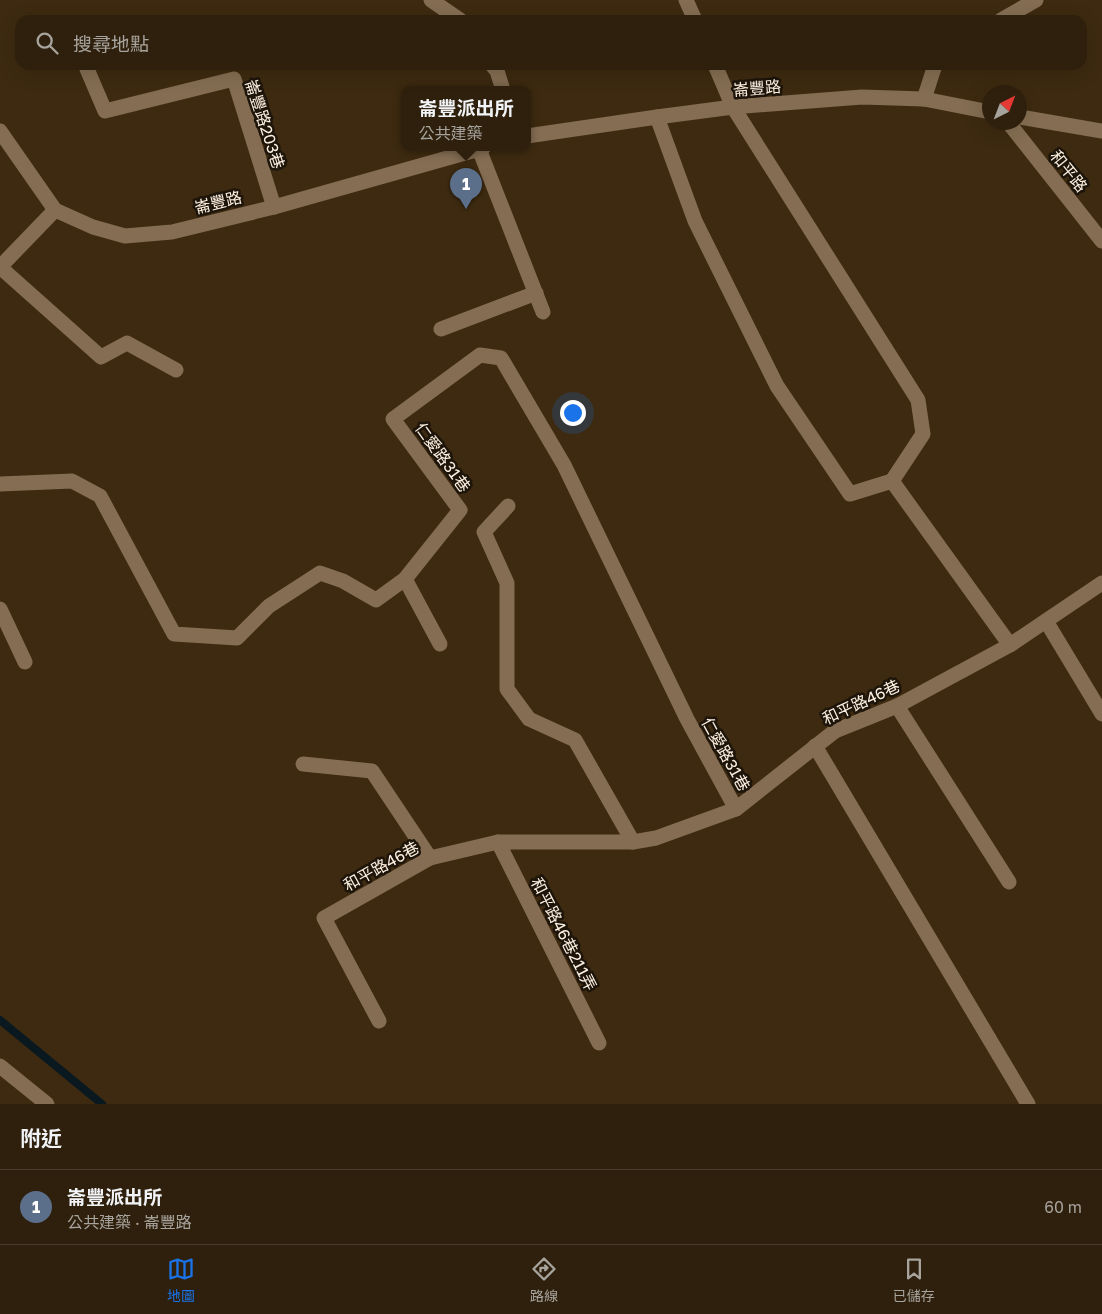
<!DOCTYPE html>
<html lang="zh-TW">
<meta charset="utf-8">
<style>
:root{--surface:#2e200c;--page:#3a2d1a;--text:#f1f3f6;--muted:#a7a39d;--line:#493e2d;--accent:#1a73e8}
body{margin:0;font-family:"Golos Text","Noto Sans TC",sans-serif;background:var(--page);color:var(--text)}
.compass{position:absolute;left:982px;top:85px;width:45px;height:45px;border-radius:50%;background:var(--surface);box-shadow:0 5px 20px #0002;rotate:42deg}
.you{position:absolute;left:572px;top:412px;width:18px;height:18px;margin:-12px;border:4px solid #fff;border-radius:50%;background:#1a73e8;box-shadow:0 0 0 8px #1a73e833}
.badge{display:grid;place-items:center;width:32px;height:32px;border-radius:50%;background:var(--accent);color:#fff;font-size:16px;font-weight:700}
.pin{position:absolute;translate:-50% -41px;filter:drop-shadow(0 1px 2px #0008)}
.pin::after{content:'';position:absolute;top:26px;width:18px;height:15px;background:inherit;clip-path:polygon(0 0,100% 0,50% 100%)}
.popup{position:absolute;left:401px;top:86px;width:130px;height:65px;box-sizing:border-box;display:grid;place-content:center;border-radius:10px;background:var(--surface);filter:drop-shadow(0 1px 4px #0005);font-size:16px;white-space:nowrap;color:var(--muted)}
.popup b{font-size:19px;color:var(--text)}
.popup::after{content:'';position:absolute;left:50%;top:100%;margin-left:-10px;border:10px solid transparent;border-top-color:var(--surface)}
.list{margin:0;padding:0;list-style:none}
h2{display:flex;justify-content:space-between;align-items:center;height:65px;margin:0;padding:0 20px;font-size:21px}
h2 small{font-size:16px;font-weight:400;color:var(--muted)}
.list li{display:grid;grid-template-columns:32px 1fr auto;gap:15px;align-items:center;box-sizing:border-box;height:75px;padding:0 20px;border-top:1px solid var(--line)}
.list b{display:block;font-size:19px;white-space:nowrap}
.list p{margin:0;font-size:16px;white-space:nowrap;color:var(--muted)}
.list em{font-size:16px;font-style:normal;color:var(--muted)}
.icon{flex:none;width:28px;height:28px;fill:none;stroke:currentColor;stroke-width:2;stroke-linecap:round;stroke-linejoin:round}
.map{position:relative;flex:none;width:1102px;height:1104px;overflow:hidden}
.search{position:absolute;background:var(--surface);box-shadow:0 5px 20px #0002;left:15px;right:15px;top:15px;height:55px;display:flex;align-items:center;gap:12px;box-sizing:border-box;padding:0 18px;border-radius:15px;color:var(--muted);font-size:19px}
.sheet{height:140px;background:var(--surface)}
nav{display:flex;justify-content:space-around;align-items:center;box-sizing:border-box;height:70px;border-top:1px solid var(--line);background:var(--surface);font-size:14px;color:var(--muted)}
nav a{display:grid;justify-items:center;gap:2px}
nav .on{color:var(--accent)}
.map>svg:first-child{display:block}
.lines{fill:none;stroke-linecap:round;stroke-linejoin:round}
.stream{stroke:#0a181f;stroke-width:8}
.minor{stroke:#846d52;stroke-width:15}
.labels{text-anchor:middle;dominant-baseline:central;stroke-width:5;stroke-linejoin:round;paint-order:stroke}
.street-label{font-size:16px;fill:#fdf0e1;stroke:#1d140a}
</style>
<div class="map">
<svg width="1102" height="1104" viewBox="0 0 1102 1104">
<rect width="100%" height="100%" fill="#3d2a10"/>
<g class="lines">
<path class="stream" d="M 0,1020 L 102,1104"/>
<g class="minor">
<path d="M 431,0 L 460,20"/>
<path d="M 686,0 L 695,20"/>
<path d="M 1001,20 L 1036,0"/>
<path d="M 492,65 L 497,71 L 503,90"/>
<path d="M 715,65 L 733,107 L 918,400 L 923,434 L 892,481"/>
<path d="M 87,69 L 105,111 L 234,79 L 274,207"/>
<path d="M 924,99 L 935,65"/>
<path d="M 657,117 L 695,221 L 777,386 L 850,494 L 892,481 L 1010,645"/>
<path d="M 1020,117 L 1102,131"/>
<path d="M 1008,122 L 1102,241"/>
<path d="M 0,131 L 55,210 L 93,227 L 125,236 L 172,232 L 274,207 L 483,148"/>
<path d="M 527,136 L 657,117 L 733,107 L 862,97 L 924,99 L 990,112"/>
<path d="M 479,149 L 543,312"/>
<path d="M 0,267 L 101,357 L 127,343 L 176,370"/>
<path d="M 0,267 L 55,210"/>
<path d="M 441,329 L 536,293"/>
<path d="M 0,484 L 72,481 L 100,496 L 174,634 L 237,638 L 269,606 L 320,573 L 343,581 L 376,600 L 405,579 L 460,510 L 393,419 L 480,355 L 501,358 L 564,465 L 687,719 L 736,809"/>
<path d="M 508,506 L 484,532 L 507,583 L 507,689 L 529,719 L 575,740 L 633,842 L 656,838 L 736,809 L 835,731 L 897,706 L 1010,645 L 1102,583"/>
<path d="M 405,579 L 440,644"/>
<path d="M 0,609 L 25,662"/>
<path d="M 1046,621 L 1102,714"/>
<path d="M 897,706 L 1009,882"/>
<path d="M 815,746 L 1028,1104"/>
<path d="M 303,764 L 372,771 L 430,858"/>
<path d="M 498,842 L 599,1043"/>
<path d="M 379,1021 L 324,918 L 430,858 L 498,842 L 633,842"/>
<path d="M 0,1066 L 47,1104"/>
</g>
</g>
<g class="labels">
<g class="street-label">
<text transform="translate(757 88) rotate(-5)">崙豐路</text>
<text transform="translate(265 124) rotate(72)">崙豐路203巷</text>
<text transform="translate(1069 171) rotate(51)">和平路</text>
<text transform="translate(218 202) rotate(-14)">崙豐路</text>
<text transform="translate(443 457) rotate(54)">仁愛路31巷</text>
<text transform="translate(861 702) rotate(-25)">和平路46巷</text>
<text transform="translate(726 754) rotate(61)">仁愛路31巷</text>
<text transform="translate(381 866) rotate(-29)">和平路46巷</text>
<text transform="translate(564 934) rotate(63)">和平路46巷211弄</text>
</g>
</g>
</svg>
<svg class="compass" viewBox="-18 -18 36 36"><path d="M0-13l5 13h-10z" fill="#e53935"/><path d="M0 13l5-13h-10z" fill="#a7a39d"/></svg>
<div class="you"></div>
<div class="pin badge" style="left:466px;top:209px;background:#5c6f8a">1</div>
<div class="popup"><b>崙豐派出所</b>公共建築</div>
<div class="search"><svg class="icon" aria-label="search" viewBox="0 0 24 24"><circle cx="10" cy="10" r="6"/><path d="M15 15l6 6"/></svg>搜尋地點</div>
</div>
<section class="sheet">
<h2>附近<small></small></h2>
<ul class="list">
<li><span class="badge" style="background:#5c6f8a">1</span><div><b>崙豐派出所</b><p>公共建築 · 崙豐路</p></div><em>60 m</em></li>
</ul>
</section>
<nav>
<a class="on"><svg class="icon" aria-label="map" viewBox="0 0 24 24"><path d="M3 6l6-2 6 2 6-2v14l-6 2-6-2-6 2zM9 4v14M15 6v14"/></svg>地圖</a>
<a><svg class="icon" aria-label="directions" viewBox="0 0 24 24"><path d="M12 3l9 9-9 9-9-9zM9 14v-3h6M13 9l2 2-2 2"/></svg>路線</a>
<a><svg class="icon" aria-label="saved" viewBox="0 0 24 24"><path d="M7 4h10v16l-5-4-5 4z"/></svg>已儲存</a>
</nav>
